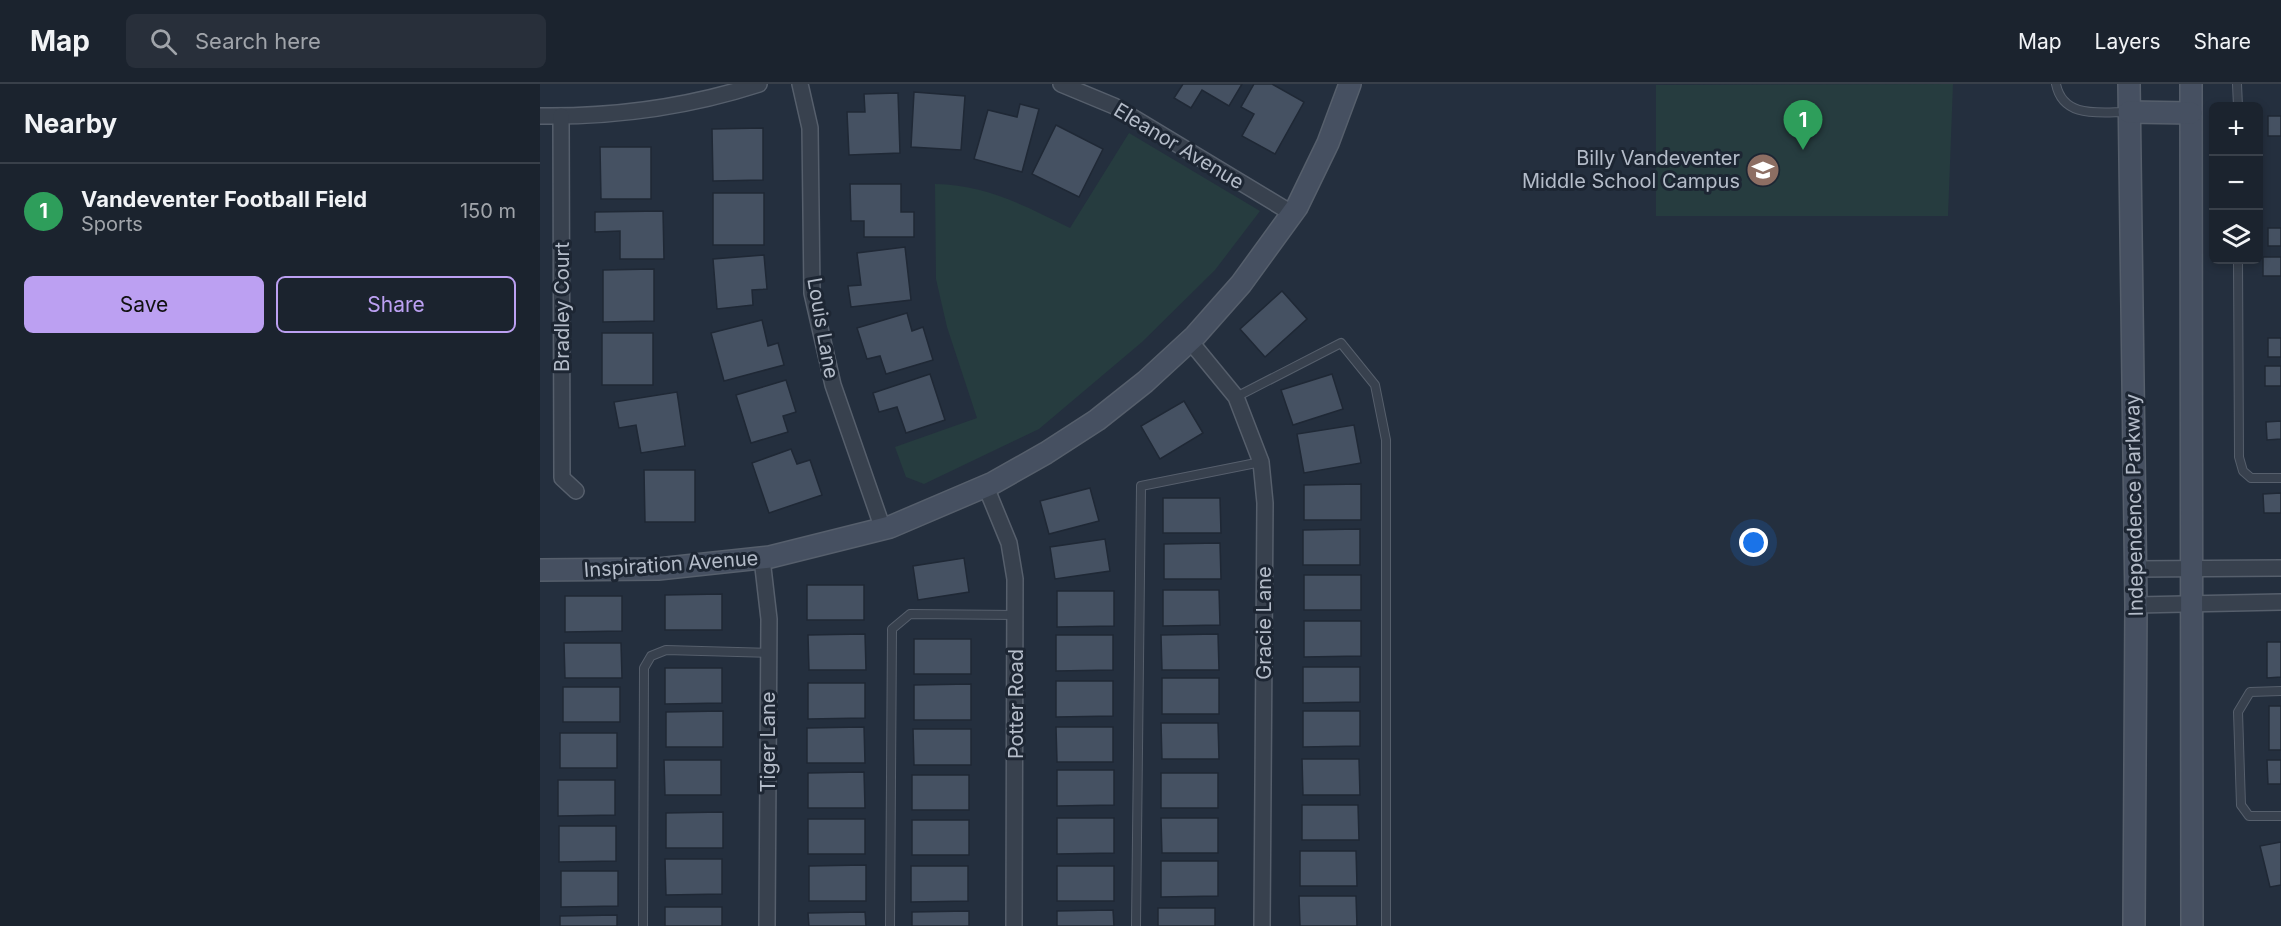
<!DOCTYPE html>
<meta charset="utf-8">
<style>
:root{--surface:#1b232e;--page:#282f3a;--text:#f1f3f6;--muted:#a0a4aa;--line:#39404a;--accent:#bca0f2}
body{margin:0;font-family:Inter,sans-serif;background:var(--page);color:var(--text)}
.controls{position:absolute;right:18px;top:18px;display:grid;overflow:hidden;border-radius:9px;box-shadow:0 3px 9px #0003}
.controls button{width:54px;height:54px;display:grid;place-items:center;padding:0;border:0;border-bottom:2px solid var(--line);background:var(--surface);color:var(--text);font:30px sans-serif}
.you{position:absolute;left:1214px;top:459px;width:21px;height:21px;margin:-15px;border:4px solid #fff;border-radius:50%;background:#1a73e8;box-shadow:0 0 0 9px #1a73e833}
.badge{display:grid;place-items:center;width:39px;height:39px;border-radius:50%;background:var(--accent);color:#fff;font-size:20px;font-weight:700}
.pin{position:absolute;translate:-50% -50px;filter:drop-shadow(0 2px 3px #0008)}
.pin::after{content:'';position:absolute;top:32px;width:21px;height:18px;background:inherit;clip-path:polygon(0 0,100% 0,50% 100%)}
.list{margin:0;padding:0;list-style:none}
h2{display:flex;justify-content:space-between;align-items:center;height:78px;margin:0;padding:0 24px;font-size:26px}
h2 small{font-size:20px;font-weight:400;color:var(--muted)}
.list li{display:grid;grid-template-columns:39px 1fr auto;gap:18px;align-items:center;box-sizing:border-box;height:96px;padding:0 24px;border-top:2px solid var(--line)}
.list b{display:block;font-size:22px;white-space:nowrap}
.list p{margin:0;font-size:20px;white-space:nowrap;color:var(--muted)}
.list em{font-size:20px;font-style:normal;color:var(--muted)}
.actions{display:flex;gap:12px;padding:18px 24px}
.actions a{flex:1;padding:14px 0;border:2px solid var(--accent);border-radius:9px;text-align:center;font-size:21px;color:var(--accent)}
.actions .main{background:var(--accent);color:#111}
.icon{flex:none;width:33px;height:33px;fill:none;stroke:currentColor;stroke-width:2;stroke-linecap:round;stroke-linejoin:round}
.map{position:relative;flex:none;width:1741px;height:842px;overflow:hidden}
header{display:flex;align-items:center;gap:36px;box-sizing:border-box;height:84px;padding:0 30px;background:var(--surface);border-bottom:2px solid var(--line)}
header strong{font-size:28px}
nav{display:flex;gap:33px;margin-inline-start:auto;font-size:21px}
.search{width:420px;height:54px;background:var(--page);display:flex;align-items:center;gap:15px;box-sizing:border-box;padding:0 21px;border-radius:9px;color:var(--muted);font-size:22px}
main{display:flex}
aside{flex:1;background:var(--surface)}
.map>svg:first-child{display:block}
.green{fill:#263c3f}
.building{fill:#455162;stroke:#1f2835;stroke-width:1.5}
.lines{fill:none;stroke-linecap:round;stroke-linejoin:round}
.lane-casing{stroke:#565f6c;stroke-width:10}
.street-casing{stroke:#565f6c;stroke-width:18}
.secondary-casing{stroke:#565f6c;stroke-width:24}
.lane{stroke:#38414e;stroke-width:8}
.street{stroke:#38414e;stroke-width:15}
.secondary{stroke:#465061;stroke-width:21}
.labels{text-anchor:middle;dominant-baseline:central;stroke-width:6;stroke-linejoin:round;paint-order:stroke}
.street-label{font-size:20px;fill:#b4bcc9;stroke:#1d2633}
.poi-label{font-size:20px;fill:#b4bcc9;stroke:#1d2633;text-anchor:end}
</style>
<header>
<strong>Map</strong>
<div class="search"><svg class="icon" aria-label="search" viewBox="0 0 24 24"><circle cx="10" cy="10" r="6"/><path d="M15 15l6 6"/></svg>Search here</div>
<nav><a>Map</a><a>Layers</a><a>Share</a></nav>
</header>
<main>
<aside>
<h2>Nearby<small></small></h2>
<ul class="list">
<li><span class="badge" style="background:#2e9e5b">1</span><div><b>Vandeventer Football Field</b><p>Sports</p></div><em>150 m</em></li>
</ul>
<div class="actions"><a class="main">Save</a><a>Share</a></div>
</aside>
<div class="map">
<svg width="1741" height="842" viewBox="0 0 1741 842">
<rect width="100%" height="100%" fill="#242f3e"/>
<g class="green">
<path d="M 1413,0 L 1408,132 L 1116,132 L 1116,1 Z"/>
<path d="M 589,49 L 720,127 L 675,186 L 602,258 L 499,345 L 384,400 L 366,393 L 355,363 L 437,334 L 407,243 L 396,195 L 395,100 C 447,101 485,122 530,144 Z"/>
</g>
<g class="building">
<path d="M 643,0 L 702,0 L 689,22 L 662,6 L 651,24 L 634,14 Z"/>
<path d="M 714,0 L 732,0 L 764,18 L 735,70 L 702,52 L 714,30 L 701,23 Z"/>
<path d="M 374,8 L 425,12 L 421,66 L 371,63 Z"/>
<path d="M 358,9 L 360,69 L 309,71 L 307,28 L 325,28 L 324,10 Z"/>
<path d="M 480,20 L 499,25 L 482,88 L 434,75 L 448,26 L 477,33 Z"/>
<rect x="1728" y="32" width="13" height="20"/>
<path d="M 516,41 L 563,65 L 539,113 L 492,90 Z"/>
<path d="M 223,44 L 223,96 L 173,97 L 172,45 Z"/>
<path d="M 60,63 L 111,63 L 111,115 L 61,115 Z"/>
<path d="M 310,100 L 361,100 L 361,128 L 374,128 L 374,153 L 324,153 L 324,137 L 311,137 Z"/>
<rect x="173" y="109" width="51" height="52"/>
<path d="M 123,127 L 124,175 L 80,175 L 80,147 L 55,148 L 55,128 Z"/>
<rect x="1728" y="144" width="13" height="18"/>
<path d="M 365,163 L 371,216 L 311,223 L 308,202 L 321,201 L 317,169 Z"/>
<path d="M 224,171 L 227,205 L 212,206 L 213,221 L 177,225 L 173,175 Z"/>
<rect x="1723" y="173" width="18" height="19"/>
<path d="M 114,185 L 114,237 L 63,238 L 63,186 Z"/>
<path d="M 742,207 L 767,235 L 725,273 L 700,245 Z"/>
<path d="M 367,229 L 372,247 L 383,243 L 393,276 L 346,290 L 340,272 L 327,275 L 317,244 Z"/>
<path d="M 222,236 L 228,262 L 238,259 L 244,281 L 184,297 L 171,249 Z"/>
<rect x="62" y="249" width="51" height="52"/>
<rect x="1728" y="254" width="13" height="19"/>
<rect x="1725" y="282" width="16" height="20"/>
<path d="M 390,290 L 405,336 L 366,349 L 357,323 L 339,328 L 333,309 Z"/>
<path d="M 792,290 L 803,325 L 753,341 L 741,306 Z"/>
<path d="M 246,296 L 256,328 L 243,332 L 248,348 L 211,359 L 196,311 Z"/>
<path d="M 137,308 L 145,362 L 101,369 L 96,341 L 79,344 L 74,318 Z"/>
<path d="M 644,317 L 663,349 L 620,375 L 601,342 Z"/>
<path d="M 1741,337 L 1741,355 L 1727,356 L 1726,338 Z"/>
<path d="M 814,341 L 821,379 L 764,389 L 757,350 Z"/>
<path d="M 251,365 L 257,380 L 270,376 L 282,411 L 229,429 L 212,379 Z"/>
<path d="M 104,386 L 155,386 L 155,438 L 105,438 Z"/>
<path d="M 821,400 L 821,436 L 764,436 L 764,401 Z"/>
<path d="M 550,404 L 559,437 L 509,450 L 500,417 Z"/>
<path d="M 1741,409 L 1741,429 L 1724,429 L 1723,410 Z"/>
<path d="M 623,414 L 680,414 L 681,449 L 623,449 Z"/>
<path d="M 820,445 L 820,481 L 763,481 L 763,446 Z"/>
<path d="M 565,455 L 570,487 L 515,495 L 510,463 Z"/>
<path d="M 680,459 L 681,495 L 624,495 L 624,460 Z"/>
<path d="M 424,474 L 429,508 L 378,516 L 373,482 Z"/>
<rect x="764" y="491" width="57" height="35"/>
<rect x="267" y="501" width="57" height="35"/>
<path d="M 623,506 L 679,506 L 680,541 L 623,542 Z"/>
<path d="M 517,507 L 574,507 L 574,542 L 517,543 Z"/>
<path d="M 182,510 L 182,546 L 125,546 L 125,511 Z"/>
<path d="M 25,512 L 82,512 L 82,547 L 25,548 Z"/>
<path d="M 764,537 L 821,537 L 821,572 L 764,573 Z"/>
<path d="M 325,550 L 326,586 L 269,586 L 268,551 Z"/>
<path d="M 678,550 L 679,586 L 622,586 L 621,551 Z"/>
<path d="M 516,551 L 573,551 L 573,586 L 516,587 Z"/>
<rect x="374" y="555" width="57" height="35"/>
<path d="M 1727,558 L 1741,558 L 1741,593 L 1727,594 Z"/>
<path d="M 24,559 L 81,559 L 82,594 L 25,594 Z"/>
<path d="M 763,583 L 820,583 L 820,618 L 763,619 Z"/>
<path d="M 125,584 L 182,584 L 182,619 L 125,620 Z"/>
<rect x="622" y="594" width="57" height="36"/>
<path d="M 516,597 L 573,597 L 573,632 L 516,633 Z"/>
<path d="M 268,599 L 325,599 L 325,634 L 268,635 Z"/>
<path d="M 431,600 L 431,636 L 374,636 L 374,601 Z"/>
<rect x="23" y="603" width="57" height="35"/>
<rect x="1729" y="622" width="12" height="44"/>
<path d="M 183,627 L 183,663 L 126,663 L 126,628 Z"/>
<path d="M 763,627 L 820,627 L 820,662 L 763,663 Z"/>
<path d="M 621,639 L 678,639 L 679,675 L 622,675 Z"/>
<path d="M 324,643 L 325,679 L 267,679 L 267,644 Z"/>
<path d="M 516,643 L 573,643 L 573,678 L 517,678 Z"/>
<path d="M 373,645 L 431,645 L 431,681 L 374,681 Z"/>
<rect x="20" y="649" width="57" height="35"/>
<path d="M 762,675 L 819,675 L 820,711 L 763,711 Z"/>
<path d="M 124,676 L 181,676 L 181,711 L 125,711 Z"/>
<path d="M 1727,676 L 1741,676 L 1741,700 L 1728,700 Z"/>
<path d="M 517,686 L 574,686 L 574,721 L 517,722 Z"/>
<path d="M 324,688 L 325,724 L 268,724 L 268,689 Z"/>
<rect x="621" y="689" width="57" height="35"/>
<rect x="372" y="691" width="57" height="35"/>
<path d="M 18,696 L 75,696 L 75,731 L 18,732 Z"/>
<path d="M 762,721 L 818,721 L 819,756 L 762,756 Z"/>
<path d="M 183,728 L 183,764 L 126,764 L 126,729 Z"/>
<path d="M 517,734 L 574,734 L 574,769 L 517,770 Z"/>
<path d="M 621,734 L 678,734 L 678,769 L 622,769 Z"/>
<rect x="268" y="735" width="57" height="35"/>
<rect x="372" y="736" width="57" height="35"/>
<path d="M 19,742 L 76,742 L 76,777 L 19,778 Z"/>
<path d="M 1741,758 L 1741,801 L 1730,803 L 1720,762 Z"/>
<path d="M 760,767 L 816,767 L 817,802 L 760,802 Z"/>
<path d="M 125,775 L 182,775 L 182,810 L 126,811 Z"/>
<path d="M 621,777 L 678,777 L 678,812 L 621,813 Z"/>
<path d="M 326,781 L 326,817 L 269,817 L 269,782 Z"/>
<path d="M 371,782 L 428,782 L 428,817 L 371,818 Z"/>
<rect x="517" y="782" width="57" height="35"/>
<path d="M 21,787 L 78,787 L 78,822 L 21,823 Z"/>
<path d="M 759,812 L 816,812 L 817,842 L 760,842 Z"/>
<rect x="125" y="823" width="57" height="19"/>
<rect x="618" y="824" width="57" height="18"/>
<path d="M 573,826 L 574,842 L 517,842 L 517,827 Z"/>
<path d="M 429,827 L 429,842 L 372,842 L 372,828 Z"/>
<path d="M 325,828 L 326,842 L 269,842 L 268,829 Z"/>
<path d="M 77,831 L 77,842 L 20,842 L 20,832 Z"/>
</g>
<g class="lines">
<g class="lane-casing">
<g id="lane">
<path d="M 1516,0 C 1523,35 1560,28 1587,28"/>
<path d="M 1697,0 L 1698,22"/>
<path d="M 1698,176 L 1699,373 L 1703,387 L 1711,394 L 1741,394"/>
<path d="M 696,313 L 801,259 L 835,301 L 846,356 L 846,842"/>
<path d="M 1741,607 L 1710,608 L 1698,628 L 1701,721 L 1709,732 L 1741,732"/>
<path d="M 103,842 L 104,584 L 111,572 L 126,566 L 229,569"/>
<path d="M 350,842 L 352,545 L 370,530 L 476,531"/>
<path d="M 596,842 L 601,402 L 721,378"/>
</g>
</g>
<g class="street-casing">
<g id="street">
<path d="M 260,0 L 270,44 L 272,209 L 293,301 L 343,445"/>
<path d="M 521,0 L 574,22 L 753,130"/>
<path d="M 0,32 C 74,33 148,23 219,0"/>
<path d="M 21,32 L 22,394 L 36,407"/>
<path d="M 650,257 L 696,313 L 721,378 L 725,419 L 722,842"/>
<path d="M 446,403 L 469,459 L 475,495 L 474,842"/>
<path d="M 222,475 L 229,535 L 227,842"/>
<path d="M 1595,485 L 1741,484"/>
<path d="M 1596,521 L 1741,518"/>
</g>
</g>
<g class="secondary-casing">
<g id="secondary">
<path d="M 1589,0 L 1596,521 L 1594,842"/>
<path d="M 1651,0 L 1652,842"/>
<path d="M 1589,28 L 1651,29"/>
<path d="M 0,486 L 118,485 L 230,473 L 350,443 L 453,399 L 506,369 L 557,336 L 605,298 L 655,252 L 701,200 L 757,123 L 788,59 L 810,0"/>
</g>
</g>
<use href="#lane" class="lane"/>
<use href="#street" class="street"/>
<use href="#secondary" class="secondary"/>
</g>
<defs>
<g id="school-disc" transform="scale(1.725)"><circle r="9.5" fill="#8d6e63" stroke="#1d2633"/><path d="M0-5L7-2L0 1L-7-2ZM-4 1L0 2.5L4 1V4Q0 6-4 4Z" fill="#fff"/></g>
</defs>
<g fill-rule="evenodd">
<use href="#school-disc" x="1223" y="86"/>
</g>
<g class="labels">
<g class="street-label">
<text transform="translate(639 62) rotate(31)">Eleanor Avenue</text>
<text transform="translate(22 223) rotate(-90)">Bradley Court</text>
<text transform="translate(283 244) rotate(80)">Louis Lane</text>
<text transform="translate(1594 421) rotate(-91)">Independence Parkway</text>
<text transform="translate(131 480) rotate(-4)">Inspiration Avenue</text>
<text transform="translate(724 539) rotate(-90)">Gracie Lane</text>
<text transform="translate(476 620) rotate(-90)">Potter Road</text>
<text transform="translate(228 658) rotate(-90)">Tiger Lane</text>
</g>
<g class="poi-label">
<text x="1200" y="74">Billy Vandeventer<tspan x="1200" dy="23">Middle School Campus</tspan></text>
</g>
</g>
</svg>
<div class="controls">
<button>+</button>
<button>−</button>
<button><svg class="icon" aria-label="layers" viewBox="0 0 24 24"><path d="M12 4l9 5-9 5-9-5zM3 14l9 5 9-5"/></svg></button>
</div>
<div class="you"></div>
<div class="pin badge" style="left:1263px;top:66px;background:#2e9e5b">1</div>
</div>
</main>
